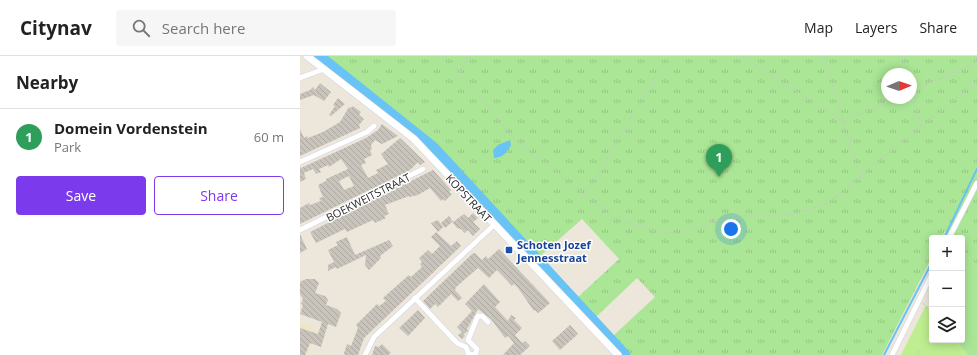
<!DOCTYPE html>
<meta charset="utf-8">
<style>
:root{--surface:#fff;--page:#f6f6f6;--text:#222;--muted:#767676;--line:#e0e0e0;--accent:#7c3aed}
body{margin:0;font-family:"Open Sans",sans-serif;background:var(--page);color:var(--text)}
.controls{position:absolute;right:12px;bottom:12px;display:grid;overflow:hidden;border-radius:4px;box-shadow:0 2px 10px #0003}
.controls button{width:36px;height:36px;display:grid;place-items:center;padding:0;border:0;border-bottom:1px solid var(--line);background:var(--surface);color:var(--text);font:20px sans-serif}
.compass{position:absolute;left:581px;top:12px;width:36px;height:36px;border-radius:50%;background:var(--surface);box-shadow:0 2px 10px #0003;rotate:88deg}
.you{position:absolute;left:431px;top:173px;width:14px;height:14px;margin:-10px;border:3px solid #fff;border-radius:50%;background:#1a73e8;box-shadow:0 0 0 6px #1a73e833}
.badge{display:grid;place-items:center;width:26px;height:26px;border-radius:50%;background:var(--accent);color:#fff;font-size:13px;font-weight:700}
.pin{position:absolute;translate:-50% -33px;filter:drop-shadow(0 1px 2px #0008)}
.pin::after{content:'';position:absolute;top:21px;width:14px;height:12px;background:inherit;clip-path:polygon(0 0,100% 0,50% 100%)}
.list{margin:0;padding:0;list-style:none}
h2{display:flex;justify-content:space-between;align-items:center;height:52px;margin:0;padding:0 16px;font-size:17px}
h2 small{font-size:13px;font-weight:400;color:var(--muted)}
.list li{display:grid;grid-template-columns:26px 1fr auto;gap:12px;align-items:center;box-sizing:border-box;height:56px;padding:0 16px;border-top:1px solid var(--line)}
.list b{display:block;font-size:15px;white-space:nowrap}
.list p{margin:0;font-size:13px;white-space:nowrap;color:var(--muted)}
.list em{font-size:13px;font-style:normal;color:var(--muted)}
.actions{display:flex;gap:8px;padding:12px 16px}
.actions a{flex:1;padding:9px 0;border:1px solid var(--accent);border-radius:4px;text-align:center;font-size:14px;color:var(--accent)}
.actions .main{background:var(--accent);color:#fff}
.icon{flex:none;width:22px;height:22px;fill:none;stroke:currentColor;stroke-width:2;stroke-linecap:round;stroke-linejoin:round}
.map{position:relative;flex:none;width:677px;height:299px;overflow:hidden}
header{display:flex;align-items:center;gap:24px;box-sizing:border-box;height:56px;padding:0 20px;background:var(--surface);border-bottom:1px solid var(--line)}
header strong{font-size:19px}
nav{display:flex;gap:22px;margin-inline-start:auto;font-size:14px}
.search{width:280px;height:36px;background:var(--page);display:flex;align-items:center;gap:10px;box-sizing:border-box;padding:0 14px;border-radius:4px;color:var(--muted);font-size:15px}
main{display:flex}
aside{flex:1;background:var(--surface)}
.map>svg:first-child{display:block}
.education{fill:#efe6c9}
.grass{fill:#aae695}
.park{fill:url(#park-tufts);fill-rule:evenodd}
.pitch{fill:#beee90}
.water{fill:#69c3f4}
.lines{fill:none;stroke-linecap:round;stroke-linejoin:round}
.stream{stroke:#69c3f4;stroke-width:2}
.river{stroke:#69c3f4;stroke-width:11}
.building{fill:url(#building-back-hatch);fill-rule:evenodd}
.minor-casing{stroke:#d0d2e4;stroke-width:6}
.secondary-casing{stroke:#d0d2e4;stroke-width:8}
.path{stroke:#c8c8c8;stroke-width:1;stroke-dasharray:3 2;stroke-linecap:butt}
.minor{stroke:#fff;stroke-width:5}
.secondary{stroke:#fff;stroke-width:7}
.transit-dot{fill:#1a4fb4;stroke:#fff;stroke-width:1.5}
.labels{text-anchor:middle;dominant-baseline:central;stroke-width:3;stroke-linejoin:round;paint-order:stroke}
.street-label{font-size:11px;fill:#2a2a2a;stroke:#fff}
.transit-label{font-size:11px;font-weight:bold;fill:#164399;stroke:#fff;text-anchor:start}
</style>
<header>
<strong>Citynav</strong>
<div class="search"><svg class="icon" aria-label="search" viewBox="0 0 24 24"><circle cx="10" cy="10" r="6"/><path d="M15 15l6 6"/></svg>Search here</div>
<nav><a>Map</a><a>Layers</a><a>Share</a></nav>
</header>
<main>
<aside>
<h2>Nearby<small></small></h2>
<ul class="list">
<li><span class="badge" style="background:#2e9e5b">1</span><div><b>Domein Vordenstein</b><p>Park</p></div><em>60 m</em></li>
</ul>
<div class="actions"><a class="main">Save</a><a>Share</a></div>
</aside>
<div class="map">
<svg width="677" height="299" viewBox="0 0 677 299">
<defs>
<pattern id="park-tufts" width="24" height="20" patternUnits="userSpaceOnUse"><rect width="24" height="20" fill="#aae695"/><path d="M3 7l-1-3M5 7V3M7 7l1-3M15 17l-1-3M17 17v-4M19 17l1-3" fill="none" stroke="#92c581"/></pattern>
<pattern id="building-back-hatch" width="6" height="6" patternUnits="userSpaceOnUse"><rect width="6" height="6" fill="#c8c3bb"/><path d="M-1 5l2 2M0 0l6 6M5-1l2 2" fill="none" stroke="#aca8a1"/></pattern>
</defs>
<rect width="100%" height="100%" fill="#ede7db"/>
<path class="education" d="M 0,266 L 17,273 L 8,299 L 0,299 Z"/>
<path class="grass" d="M 662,194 L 677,210 L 677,299 L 668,299 L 656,284 L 662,284 Z"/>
<path class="park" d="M 22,0 L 677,0 L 677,210 L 662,194 L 662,182 L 651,182 L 645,175 L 641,182 L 632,182 L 632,201 L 582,299 L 331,299 L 313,280 L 355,241 L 337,222 L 296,261 L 277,242 L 319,203 L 282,163 L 238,202 L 121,79 ZM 587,18 L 611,18 L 611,42 L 587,42 Z"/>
<path class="pitch" d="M 626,249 L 632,256 L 632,284 L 656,284 L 668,299 L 601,299 Z"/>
<path class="water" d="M 210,84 L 211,89 C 207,96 204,101 194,102 L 193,94 L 198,89 Z"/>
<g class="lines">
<g class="stream">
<path d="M 644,182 L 677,113"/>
<path d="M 584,299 L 632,206"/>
</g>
<path class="river" d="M 19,0 L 133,91 L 325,299"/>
</g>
<g class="building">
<path d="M 20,27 L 31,36 L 24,45 L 14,39 L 0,44 L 0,38 L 10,34 L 13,31 L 15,34 Z"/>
<path d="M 38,42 L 45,48 L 31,60 L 29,59 L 35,50 L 33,49 Z"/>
<path d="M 53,50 L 61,56 L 59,59 L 64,63 L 59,69 L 60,72 L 0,100 L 0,73 L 4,82 L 7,80 L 8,82 L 23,76 L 40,66 L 49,51 L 51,52 Z"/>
<path d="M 82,68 L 98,80 L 82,88 L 75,84 L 71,89 L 72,93 L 70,94 L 72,99 L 64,103 L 66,107 L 61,109 L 68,122 L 78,117 L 76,114 L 88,108 L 81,98 L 100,82 L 125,106 L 120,109 L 118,106 L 110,114 L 0,168 L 0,152 L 9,147 L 10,149 L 21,145 L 19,142 L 23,141 L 18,129 L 26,125 L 26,123 L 48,113 L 41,103 L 29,111 L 28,109 L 19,113 L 21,116 L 16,118 L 13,113 L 4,117 L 6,123 L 0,126 L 0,110 L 1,112 L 66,82 L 78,74 ZM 49,120 L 54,130 L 44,134 L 39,125 Z"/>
<path d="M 133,114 L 151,134 L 149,136 L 152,138 L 145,145 L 143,143 L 141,145 L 130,132 L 118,139 L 109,141 L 109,140 L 85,149 L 89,158 L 84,160 L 86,162 L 75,167 L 73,164 L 47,176 L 45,173 L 16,187 L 10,176 Z"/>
<path d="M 173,157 L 178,162 L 173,166 L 180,173 L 173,180 L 168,174 L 165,177 L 161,173 L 157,172 L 152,166 L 145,172 L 141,167 L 149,160 L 153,166 L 164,158 L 168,162 Z"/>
<path d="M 138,164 L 143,171 L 138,176 L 131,167 Z"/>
<path d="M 136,176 L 151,190 L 157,185 L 161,190 L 64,282 L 58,299 L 45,299 L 44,297 L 47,288 L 51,290 L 58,272 L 56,269 L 77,248 L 79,250 L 86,245 L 83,242 L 93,233 L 109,219 L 111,221 L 122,211 L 120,208 L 122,206 L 119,202 L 128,194 L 132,198 L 140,190 L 131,181 Z"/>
<path d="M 0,178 L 7,193 L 0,197 Z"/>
<path d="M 47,181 L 55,199 L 89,184 L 93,190 L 80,200 L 81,202 L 69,214 L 65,209 L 66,199 L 37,213 L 36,211 L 28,215 L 28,209 L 34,206 L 28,194 L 38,189 L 36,186 Z"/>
<path d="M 199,193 L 250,247 L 241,255 L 238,257 L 235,254 L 234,255 L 218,232 L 214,228 L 212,230 L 197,214 L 189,222 L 178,212 L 156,231 L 155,234 L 162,242 L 158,245 L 151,238 L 138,251 L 135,248 L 130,253 L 123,245 L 172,198 L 175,197 L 182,204 L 186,200 L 188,203 Z"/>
<path d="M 6,223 L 15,223 L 19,227 L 15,237 L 25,240 L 28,244 L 26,249 L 37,253 L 41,257 L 36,271 L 28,268 L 21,291 L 10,287 L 5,299 L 0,299 L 0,272 L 18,278 L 22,266 L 0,258 L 3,249 L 1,248 L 3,243 L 0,238 L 0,226 Z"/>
<path d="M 184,228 L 200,246 L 195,251 L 208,265 L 211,259 L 216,262 L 214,264 L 222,272 L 215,279 L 222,287 L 225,285 L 230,290 L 220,299 L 203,299 L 214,287 L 208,280 L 205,282 L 191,263 L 178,253 L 167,273 L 168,275 L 164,278 L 162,276 L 165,280 L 162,283 L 158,279 L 162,276 L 157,271 L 172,255 L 165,248 Z"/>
<path d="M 118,254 L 125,262 L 108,280 L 99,272 Z"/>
<path d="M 270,269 L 278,278 L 260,294 L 252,285 Z"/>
<path d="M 82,288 L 91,297 L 88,299 L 72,299 L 75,290 L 79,291 Z"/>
</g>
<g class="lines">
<g class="minor-casing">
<g id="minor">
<path d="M 0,22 L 24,13"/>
<path d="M 0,106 L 67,76 L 74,70"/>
<path d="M 0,174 L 123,113"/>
<path d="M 649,182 L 677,127"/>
<path d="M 115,242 L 157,287 L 166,291 L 168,297 L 172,299 L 176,297 L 177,293 L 168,284 L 178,260 L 182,260 L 188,266"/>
<path d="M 65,299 L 74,281 L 194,169"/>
<path d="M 592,299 L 632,218"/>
</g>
</g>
<g class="secondary-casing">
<path id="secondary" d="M 7,0 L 114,83 L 318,299"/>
</g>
<g class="path">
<path d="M 146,0 L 212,81 L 313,161 L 356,176 L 381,178 L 423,162 L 452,159 L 489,159 L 528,147 L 677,25"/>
<path d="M 442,0 L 543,66 L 596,42"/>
<path d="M 524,0 L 560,121"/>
<path d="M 604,0 L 609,18"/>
<path d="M 160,17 L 168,0"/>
<path d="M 611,29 L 621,70"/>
<path d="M 611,35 L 677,6"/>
<path d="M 286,138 L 367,0"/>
<path d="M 623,247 L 632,257"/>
<path d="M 618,294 L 620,299"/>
</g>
<use href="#minor" class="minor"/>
<use href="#secondary" class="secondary"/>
</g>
<rect class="transit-dot" x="205" y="190" width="8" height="8" rx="2"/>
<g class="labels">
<g class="street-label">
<text transform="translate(68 141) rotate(-27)">BOEKWEITSTRAAT</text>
<text transform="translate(169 142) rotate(47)">KOPSTRAAT</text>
</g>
<g class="transit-label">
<text x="217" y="188">Schoten Jozef<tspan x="217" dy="13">Jennesstraat</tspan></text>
</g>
</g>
</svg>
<div class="controls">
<button>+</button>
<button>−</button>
<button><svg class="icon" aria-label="layers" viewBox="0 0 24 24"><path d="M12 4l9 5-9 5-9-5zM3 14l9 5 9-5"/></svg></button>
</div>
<svg class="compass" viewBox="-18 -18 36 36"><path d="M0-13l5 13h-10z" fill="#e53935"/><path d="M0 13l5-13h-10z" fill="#767676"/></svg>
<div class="you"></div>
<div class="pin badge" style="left:419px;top:121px;background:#2e9e5b">1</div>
</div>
</main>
